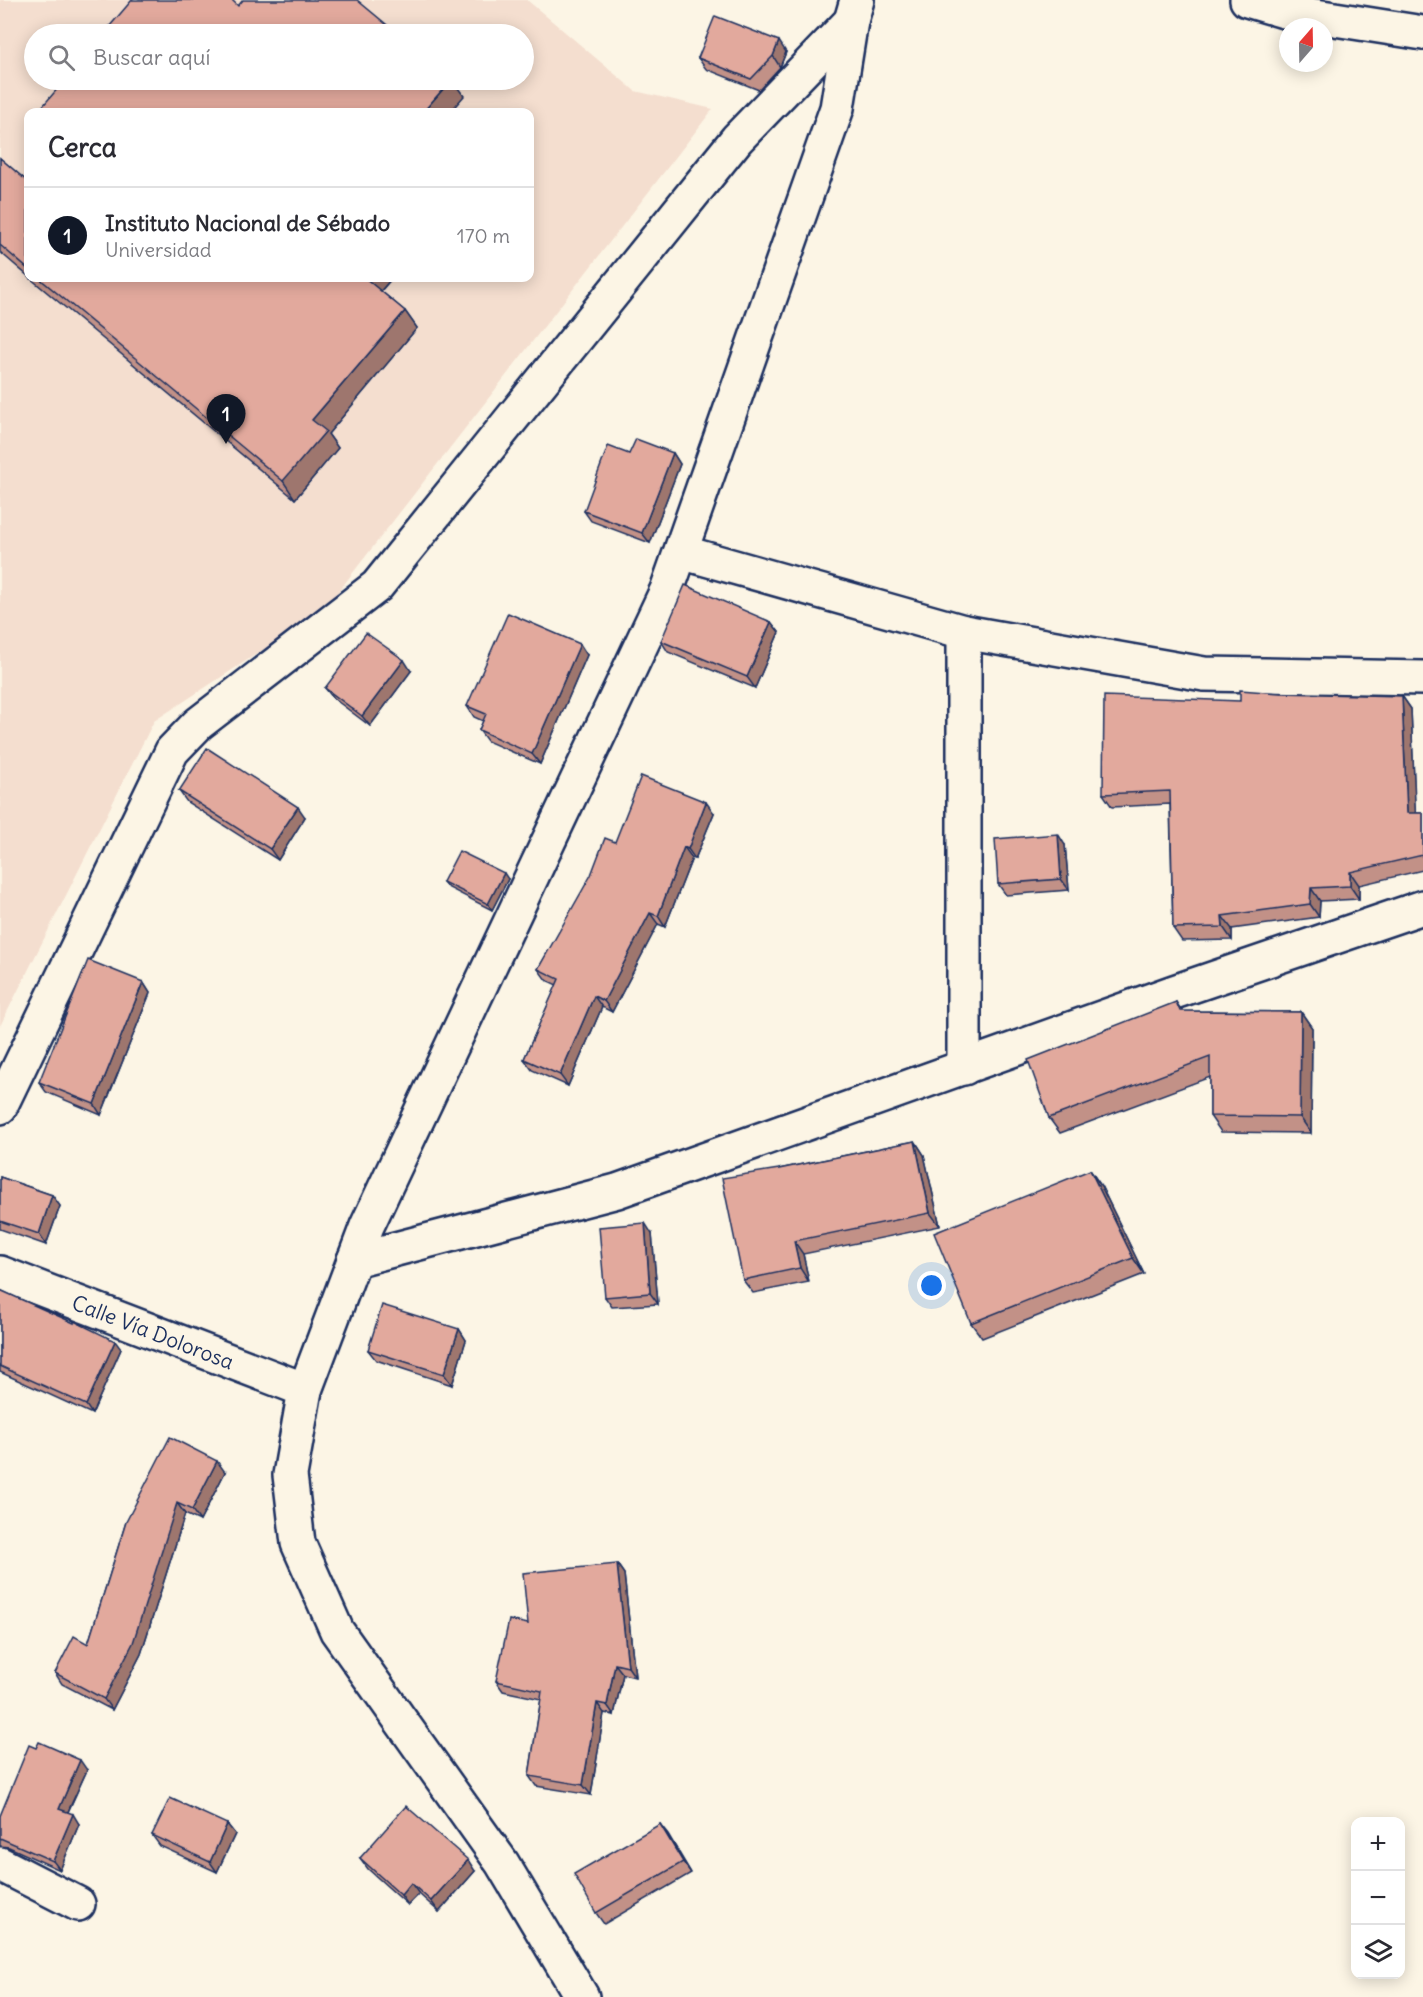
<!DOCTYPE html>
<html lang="es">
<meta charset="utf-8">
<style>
:root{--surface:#fff;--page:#f2f2f3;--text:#2b2b33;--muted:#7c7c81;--line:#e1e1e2;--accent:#111827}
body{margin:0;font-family:Delius,sans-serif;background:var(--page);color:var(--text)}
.controls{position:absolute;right:18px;bottom:18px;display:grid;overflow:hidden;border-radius:12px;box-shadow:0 3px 15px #0003}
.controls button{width:54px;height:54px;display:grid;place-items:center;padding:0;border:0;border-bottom:2px solid var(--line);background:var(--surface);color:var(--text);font:30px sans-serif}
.compass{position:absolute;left:1279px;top:18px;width:54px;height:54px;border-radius:50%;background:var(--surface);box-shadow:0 3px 15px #0003;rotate:20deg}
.you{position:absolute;left:932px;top:1286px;width:21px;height:21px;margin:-15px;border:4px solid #fff;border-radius:50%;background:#1a73e8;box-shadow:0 0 0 9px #1a73e833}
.badge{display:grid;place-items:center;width:39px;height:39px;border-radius:50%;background:var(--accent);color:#fff;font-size:20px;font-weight:700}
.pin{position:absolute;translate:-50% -50px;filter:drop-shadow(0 2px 3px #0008)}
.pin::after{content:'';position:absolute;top:32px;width:21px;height:18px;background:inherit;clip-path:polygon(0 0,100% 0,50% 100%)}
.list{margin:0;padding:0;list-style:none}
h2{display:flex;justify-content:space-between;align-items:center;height:78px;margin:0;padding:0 24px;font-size:26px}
h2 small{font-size:20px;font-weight:400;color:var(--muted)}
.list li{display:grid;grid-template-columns:39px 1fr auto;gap:18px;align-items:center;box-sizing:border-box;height:96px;padding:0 24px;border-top:2px solid var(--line)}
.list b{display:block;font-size:22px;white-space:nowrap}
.list p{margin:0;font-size:20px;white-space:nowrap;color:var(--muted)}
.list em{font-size:20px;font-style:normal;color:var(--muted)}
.icon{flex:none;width:33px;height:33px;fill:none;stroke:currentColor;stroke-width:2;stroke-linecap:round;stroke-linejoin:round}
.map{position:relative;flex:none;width:1423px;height:1997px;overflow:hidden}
.search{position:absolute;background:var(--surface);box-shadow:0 3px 15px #0003;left:24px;top:24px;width:510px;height:66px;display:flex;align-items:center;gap:15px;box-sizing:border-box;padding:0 21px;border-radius:33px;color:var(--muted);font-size:22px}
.panel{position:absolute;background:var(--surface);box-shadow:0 3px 15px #0003;left:24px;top:108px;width:510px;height:174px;border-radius:12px}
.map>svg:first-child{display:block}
.built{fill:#f4decf;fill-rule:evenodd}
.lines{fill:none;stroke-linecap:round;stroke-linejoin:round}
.minor-casing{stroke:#1b2f5e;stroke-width:38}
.minor{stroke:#fcf5e5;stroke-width:33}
.wall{fill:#c29187;stroke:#1b2f5e;stroke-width:1.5}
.shaded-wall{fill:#9e766e;stroke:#1b2f5e;stroke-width:1.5}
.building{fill:#e2a99d;stroke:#1b2f5e;stroke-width:1.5}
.labels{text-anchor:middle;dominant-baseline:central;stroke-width:6;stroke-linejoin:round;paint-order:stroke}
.street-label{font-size:21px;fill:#1b2f5e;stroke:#fcf5e5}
</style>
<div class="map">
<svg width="1423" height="1997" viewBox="0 0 1423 1997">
<rect width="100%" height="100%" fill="#fcf5e5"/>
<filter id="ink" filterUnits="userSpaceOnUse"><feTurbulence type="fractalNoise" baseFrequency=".0167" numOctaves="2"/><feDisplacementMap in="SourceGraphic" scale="12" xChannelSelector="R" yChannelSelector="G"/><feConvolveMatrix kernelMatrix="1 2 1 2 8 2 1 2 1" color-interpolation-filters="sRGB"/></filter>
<g filter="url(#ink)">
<path class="built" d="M 0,0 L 527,0 L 635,91 L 713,109 L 324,610 L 154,721 L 0,1026 ZM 34,34 L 524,34 L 524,80 L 34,80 ZM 28,112 L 530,112 L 530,278 L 28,278 Z"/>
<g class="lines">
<g class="minor-casing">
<g id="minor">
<path d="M 1247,0 L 1284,11 L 1423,33"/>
<path d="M 681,552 L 964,632 L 1204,674 L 1423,678"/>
<path d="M 964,1068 L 964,632"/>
<path d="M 0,1107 L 172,751 L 198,724 L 377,586 L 737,139 L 851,21"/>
<path d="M 354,1260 L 617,1191 L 1174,992 L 1423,907"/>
<path id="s1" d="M 0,1273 L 305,1390"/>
<path d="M 0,1864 L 78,1904"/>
<path d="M 582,1997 L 502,1863 L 337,1631 L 298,1543 L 290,1475 L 305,1390 L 367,1226 L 667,590 L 837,108 L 851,21 L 857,0"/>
</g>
</g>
<use href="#minor" class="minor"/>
</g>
<g class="wall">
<path d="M 786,52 L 780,67 L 759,90 L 706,69 L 698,58 Z"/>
<path d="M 0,158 L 28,182 L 28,276 L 0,252 Z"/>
<path d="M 30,278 L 392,278 L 381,291 L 405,311 L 417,328 L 328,434 L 338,448 L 295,499 Z"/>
<path d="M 673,453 L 680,464 L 650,543 L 591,521 L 584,511 L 629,454 Z"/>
<path d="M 771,622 L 779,632 L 755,688 L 668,652 L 661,641 Z"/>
<path d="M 587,655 L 540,764 L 487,741 L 479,730 L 483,721 L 474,717 L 467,706 Z"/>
<path d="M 411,671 L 370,726 L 333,698 L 325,688 Z"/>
<path d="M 1280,693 L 1402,696 L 1411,709 L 1415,813 L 1423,813 L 1423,870 L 1359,885 L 1359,899 L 1320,901 L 1319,917 L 1232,929 L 1232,940 L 1182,941 L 1173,928 L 1170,804 L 1112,807 L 1103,794 L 1240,701 Z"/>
<path d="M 179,791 L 305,817 L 278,860 L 187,802 Z"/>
<path d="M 714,813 L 695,859 L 692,858 L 665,927 L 658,924 L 612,1012 L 602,1007 L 568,1086 L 532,1070 L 524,1059 L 557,985 L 546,980 L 538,969 L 615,842 Z"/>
<path d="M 1065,845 L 1069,890 L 1006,895 L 998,884 Z"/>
<path d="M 508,879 L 492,910 L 447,887 L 443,882 Z"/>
<path d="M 143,982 L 150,993 L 101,1115 L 46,1092 L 39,1082 Z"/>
<path d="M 1176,1002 L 1182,1011 L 1301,1012 L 1312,1028 L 1311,1133 L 1221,1132 L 1210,1116 L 1210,1077 L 1060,1133 L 1049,1118 Z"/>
<path d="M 915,1141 L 924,1155 L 940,1226 L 803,1254 L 809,1282 L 753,1293 L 743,1280 L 779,1169 Z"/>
<path d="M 1090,1170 L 1101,1186 L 1144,1274 L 982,1338 L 971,1323 Z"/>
<path d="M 0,1177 L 52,1195 L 60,1206 L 46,1245 L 0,1229 Z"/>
<path d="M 652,1234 L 658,1304 L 612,1307 L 605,1297 Z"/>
<path d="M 0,1290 L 121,1349 L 92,1414 L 0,1372 Z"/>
<path d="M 459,1329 L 466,1340 L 452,1385 L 376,1360 L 368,1350 Z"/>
<path d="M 225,1472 L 200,1521 L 185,1514 L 141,1654 L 112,1710 L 62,1684 L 55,1673 L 88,1644 L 126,1522 Z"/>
<path d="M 617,1564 L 624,1574 L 635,1677 L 623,1674 L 614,1715 L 604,1713 L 591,1795 L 536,1786 L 529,1776 L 541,1699 L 503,1691 L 496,1681 L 528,1624 Z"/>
<path d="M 87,1770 L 68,1812 L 79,1824 L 60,1870 L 9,1847 L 0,1846 L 0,1816 Z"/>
<path d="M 227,1824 L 235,1834 L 217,1872 L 160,1846 L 152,1835 Z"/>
<path d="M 660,1824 L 691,1873 L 604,1924 L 596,1913 Z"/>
<path d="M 360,1858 L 475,1871 L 439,1912 L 419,1894 L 408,1905 L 368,1869 Z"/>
</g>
<g class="shaded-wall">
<path d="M 779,41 L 786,52 L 780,67 L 773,56 Z"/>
<path d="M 451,80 L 452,80 L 464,96 L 450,112 L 423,112 Z"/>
<path d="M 365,278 L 392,278 L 377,295 Z"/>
<path d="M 405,311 L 417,328 L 328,434 L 338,448 L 295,499 L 283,481 L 312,420 Z"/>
<path d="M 673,453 L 680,464 L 650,543 L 642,533 Z"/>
<path d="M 771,622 L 779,632 L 755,688 L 747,677 Z"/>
<path d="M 580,644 L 587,655 L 540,764 L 532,754 Z"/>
<path d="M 404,660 L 411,671 L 370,726 L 362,716 Z"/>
<path d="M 1402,696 L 1411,709 L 1416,826 L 1407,813 Z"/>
<path d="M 706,802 L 714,813 L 695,859 L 688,849 Z"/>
<path d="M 298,807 L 305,817 L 278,860 L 270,849 Z"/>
<path d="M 1058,834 L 1065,845 L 1069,890 L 1061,879 Z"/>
<path d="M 684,847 L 692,858 L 665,927 L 658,916 Z"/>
<path d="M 1350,872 L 1359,885 L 1359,899 L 1350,886 Z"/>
<path d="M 504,873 L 508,879 L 492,910 L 488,904 Z"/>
<path d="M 1311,888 L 1320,901 L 1319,917 L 1310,904 Z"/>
<path d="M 650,913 L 658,924 L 612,1012 L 604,1001 Z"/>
<path d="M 1222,916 L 1232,929 L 1232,940 L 1223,927 Z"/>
<path d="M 143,982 L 150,993 L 101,1115 L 94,1104 Z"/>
<path d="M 594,996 L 602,1007 L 568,1086 L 560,1075 Z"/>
<path d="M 1301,1012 L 1312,1028 L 1311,1133 L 1300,1117 Z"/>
<path d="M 915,1141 L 924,1155 L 940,1226 L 930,1213 Z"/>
<path d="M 1090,1170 L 1101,1186 L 1144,1274 L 1133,1258 Z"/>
<path d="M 52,1195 L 60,1206 L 46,1245 L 39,1234 Z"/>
<path d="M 645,1223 L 652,1234 L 658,1304 L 650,1293 Z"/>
<path d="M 794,1241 L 803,1254 L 809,1282 L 800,1268 Z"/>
<path d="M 459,1329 L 466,1340 L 452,1385 L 444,1374 Z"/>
<path d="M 115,1341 L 121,1349 L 92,1414 L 86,1405 Z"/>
<path d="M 217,1461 L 225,1472 L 200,1521 L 192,1510 Z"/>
<path d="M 177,1503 L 185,1514 L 141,1654 L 112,1710 L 104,1699 Z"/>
<path d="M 617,1564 L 624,1574 L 635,1677 L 628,1667 Z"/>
<path d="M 615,1664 L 623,1674 L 614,1715 L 607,1705 Z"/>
<path d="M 597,1703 L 604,1713 L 591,1795 L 583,1785 Z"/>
<path d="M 80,1760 L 87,1770 L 65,1818 L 59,1809 Z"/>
<path d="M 73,1814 L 79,1824 L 60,1870 L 53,1861 Z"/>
<path d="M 227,1824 L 235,1834 L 217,1872 L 210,1862 Z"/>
<path d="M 660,1824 L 668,1834 L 691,1873 L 683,1862 Z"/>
<path d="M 468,1860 L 475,1871 L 439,1912 L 431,1901 Z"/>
<path d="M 411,1883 L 419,1894 L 408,1905 L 401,1895 Z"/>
</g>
<g class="building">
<path d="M 132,0 L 232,0 L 238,6 L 243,0 L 357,0 L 398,34 L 103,34 Z"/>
<path d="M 715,16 L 779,41 L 773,56 L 751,79 L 698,58 Z"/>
<path d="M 65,80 L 451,80 L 423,112 L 47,112 L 41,108 Z"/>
<path d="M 0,158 L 28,182 L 28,269 L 0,245 Z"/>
<path d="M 39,278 L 365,278 L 405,311 L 312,420 L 326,431 L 283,481 Z"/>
<path d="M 636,439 L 673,453 L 642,533 L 584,511 L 608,446 L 629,454 Z"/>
<path d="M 685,585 L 771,622 L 747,677 L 661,641 Z"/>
<path d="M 508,613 L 580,644 L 532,754 L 479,730 L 486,714 L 467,706 Z"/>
<path d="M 366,633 L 404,660 L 362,716 L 325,688 Z"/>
<path d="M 1240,690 L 1280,693 L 1402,696 L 1407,813 L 1423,813 L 1423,855 L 1350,872 L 1350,886 L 1311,888 L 1310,904 L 1222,916 L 1223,927 L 1173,928 L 1170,791 L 1103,794 L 1104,696 L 1240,701 Z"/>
<path d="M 207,748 L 298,807 L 270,849 L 179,791 Z"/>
<path d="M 641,776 L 706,802 L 688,849 L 684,847 L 658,916 L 650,913 L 604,1001 L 594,996 L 560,1075 L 524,1059 L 559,979 L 538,969 L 591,875 L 605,838 L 615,842 Z"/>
<path d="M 1058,834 L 1061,879 L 998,884 L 995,839 Z"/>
<path d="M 459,851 L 504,873 L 488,904 L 443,882 Z"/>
<path d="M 88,960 L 143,982 L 94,1104 L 39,1082 Z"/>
<path d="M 1176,1002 L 1180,1011 L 1301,1012 L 1300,1117 L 1210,1116 L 1210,1057 L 1049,1118 L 1028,1060 Z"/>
<path d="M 915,1141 L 930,1213 L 794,1241 L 800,1268 L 743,1280 L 722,1178 L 779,1169 Z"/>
<path d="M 1090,1170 L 1133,1258 L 971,1323 L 934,1233 Z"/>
<path d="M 0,1177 L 52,1195 L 39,1234 L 0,1221 Z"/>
<path d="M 645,1223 L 650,1293 L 605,1297 L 599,1227 Z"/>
<path d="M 0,1290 L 74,1323 L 74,1321 L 115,1341 L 86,1405 L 0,1366 Z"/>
<path d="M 382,1305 L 459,1329 L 444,1374 L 368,1350 Z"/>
<path d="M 170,1437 L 217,1461 L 192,1510 L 177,1503 L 133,1643 L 104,1699 L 55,1673 L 74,1636 L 88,1644 L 126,1522 Z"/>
<path d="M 617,1564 L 628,1667 L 615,1664 L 607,1705 L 597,1703 L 583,1785 L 529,1776 L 542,1691 L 496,1681 L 509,1620 L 528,1624 L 523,1573 Z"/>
<path d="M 39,1742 L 80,1760 L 59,1809 L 73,1814 L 53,1861 L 0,1838 L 0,1816 L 29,1745 L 36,1748 Z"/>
<path d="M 170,1798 L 227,1824 L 210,1862 L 152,1835 Z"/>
<path d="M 406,1806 L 468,1860 L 431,1901 L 411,1883 L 401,1895 L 360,1858 Z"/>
<path d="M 660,1824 L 683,1862 L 596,1913 L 574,1874 Z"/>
</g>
</g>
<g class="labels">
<g class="street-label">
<text stroke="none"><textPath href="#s1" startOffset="164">Calle Vía Dolorosa</textPath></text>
</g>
</g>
</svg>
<div class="controls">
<button>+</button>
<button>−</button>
<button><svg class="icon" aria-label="layers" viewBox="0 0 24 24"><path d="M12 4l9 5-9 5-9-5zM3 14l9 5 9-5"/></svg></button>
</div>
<svg class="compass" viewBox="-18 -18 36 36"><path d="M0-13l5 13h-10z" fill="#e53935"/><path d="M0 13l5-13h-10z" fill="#7c7c81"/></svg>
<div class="you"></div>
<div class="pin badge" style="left:226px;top:444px">1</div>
<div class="search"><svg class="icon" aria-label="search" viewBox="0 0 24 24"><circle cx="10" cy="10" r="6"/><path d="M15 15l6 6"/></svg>Buscar aquí</div>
<section class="panel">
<h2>Cerca<small></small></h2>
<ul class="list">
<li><span class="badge">1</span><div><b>Instituto Nacional de Sébado</b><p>Universidad</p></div><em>170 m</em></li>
</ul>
</section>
</div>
